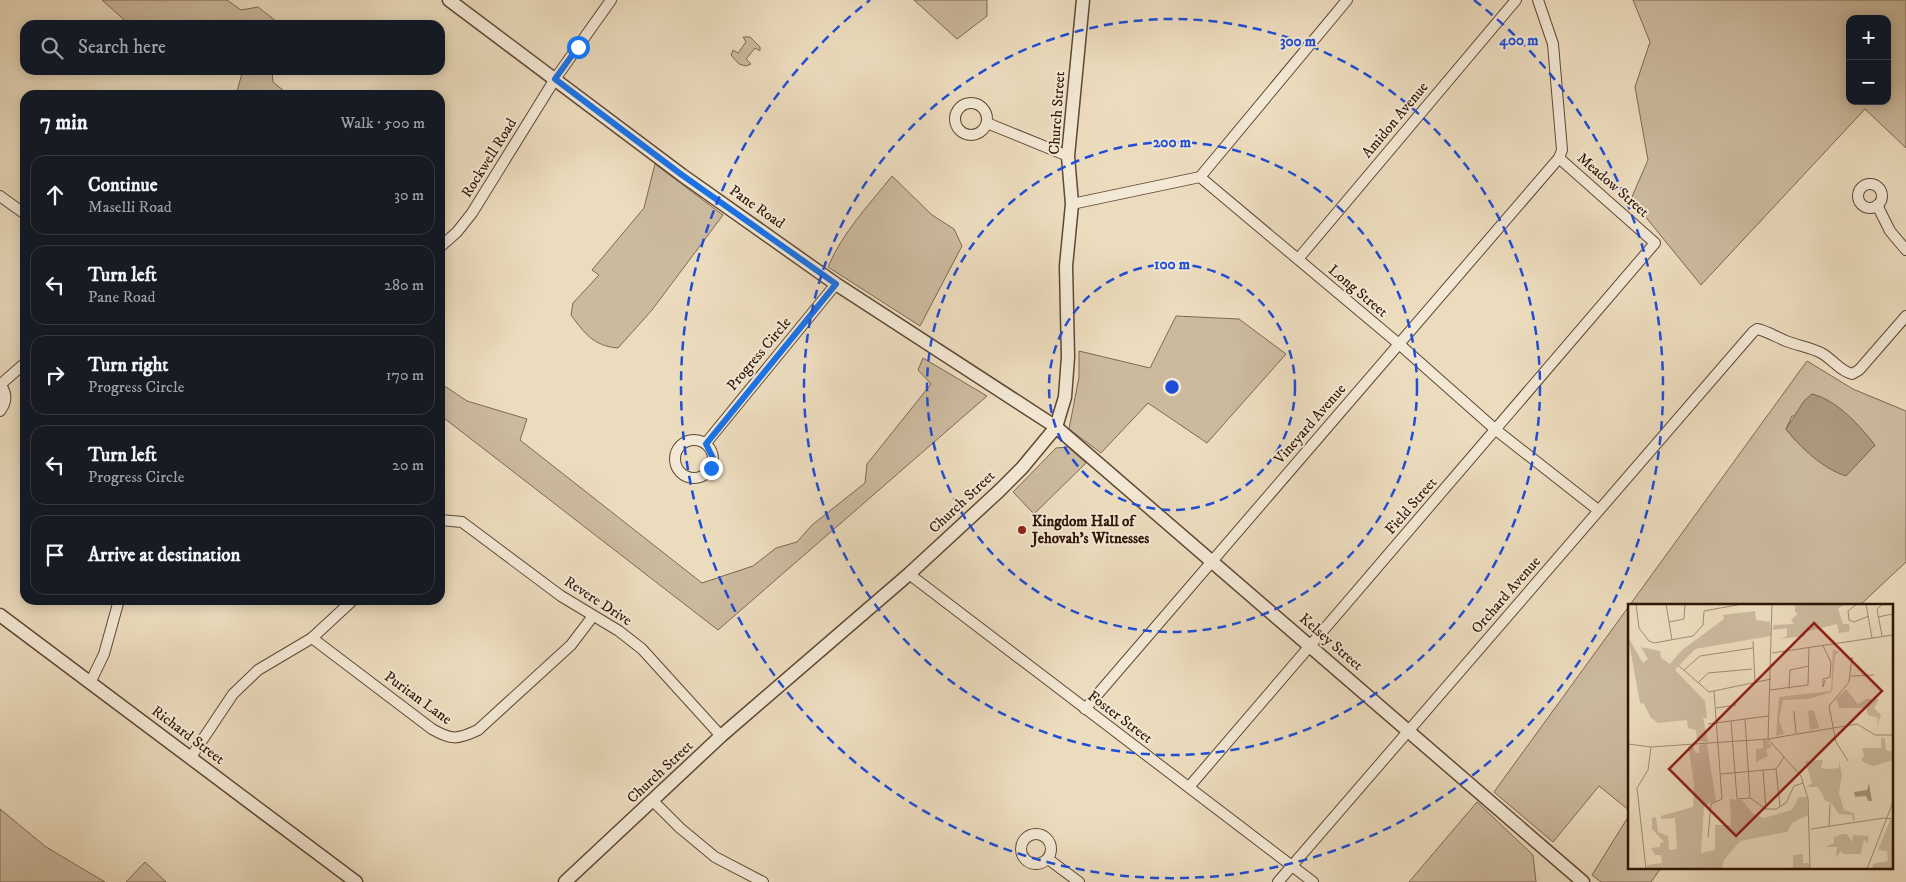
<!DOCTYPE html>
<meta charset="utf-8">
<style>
:root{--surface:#171b24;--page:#20242c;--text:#f1f3f6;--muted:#9ea1a6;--line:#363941}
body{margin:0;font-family:"IM FELL DW Pica",serif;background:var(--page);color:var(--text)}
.controls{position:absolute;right:15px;top:15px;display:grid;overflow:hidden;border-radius:10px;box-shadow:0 2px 12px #0003}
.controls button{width:45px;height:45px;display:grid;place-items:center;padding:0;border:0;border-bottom:1px solid var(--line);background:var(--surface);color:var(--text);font:25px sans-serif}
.stop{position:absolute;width:15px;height:15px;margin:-11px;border:4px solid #1a73e8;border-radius:50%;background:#fff}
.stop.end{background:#1a73e8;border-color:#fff;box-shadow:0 1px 5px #0008}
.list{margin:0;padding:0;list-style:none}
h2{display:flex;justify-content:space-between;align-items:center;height:65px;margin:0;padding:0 20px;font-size:21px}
h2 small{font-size:16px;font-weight:400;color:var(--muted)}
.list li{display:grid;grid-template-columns:32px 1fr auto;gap:15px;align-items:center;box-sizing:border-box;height:80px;margin:0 10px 10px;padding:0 10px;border:1px solid var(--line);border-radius:15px}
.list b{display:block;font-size:19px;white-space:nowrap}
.list p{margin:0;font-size:16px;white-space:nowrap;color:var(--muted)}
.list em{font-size:16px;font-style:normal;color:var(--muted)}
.icon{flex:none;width:28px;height:28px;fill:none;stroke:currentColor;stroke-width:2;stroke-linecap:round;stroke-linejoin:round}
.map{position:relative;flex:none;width:1906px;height:882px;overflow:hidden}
.search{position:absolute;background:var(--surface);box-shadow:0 2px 12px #0003;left:20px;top:20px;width:425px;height:55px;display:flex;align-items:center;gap:12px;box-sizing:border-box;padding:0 18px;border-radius:15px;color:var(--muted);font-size:19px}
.panel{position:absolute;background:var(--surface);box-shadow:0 2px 12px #0003;left:20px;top:90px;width:425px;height:515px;border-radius:15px}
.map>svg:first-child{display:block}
.green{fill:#ccba9f;stroke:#7e6852;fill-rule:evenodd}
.water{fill:#ac997f;stroke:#7a654f}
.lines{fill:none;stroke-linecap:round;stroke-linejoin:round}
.minor-casing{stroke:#5f4834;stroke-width:12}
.tertiary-casing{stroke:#5f4834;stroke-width:15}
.minor{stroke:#f3e8d5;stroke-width:10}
.tertiary{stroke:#f3e8d5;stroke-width:12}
.route{stroke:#1a73e8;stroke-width:6}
.ring{fill:none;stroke:#1d4ed8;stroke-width:2.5;stroke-dasharray:9 6}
.poi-dot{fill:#8f2418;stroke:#f3e8d5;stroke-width:2}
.labels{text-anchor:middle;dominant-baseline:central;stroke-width:4;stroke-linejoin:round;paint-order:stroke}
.street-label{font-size:15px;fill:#301606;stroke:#f3e8d5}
.poi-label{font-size:15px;font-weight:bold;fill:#301606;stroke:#f3e8d5;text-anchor:start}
.inset-road{fill:none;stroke:#a18d74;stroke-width:1}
.view{fill:#8f2418;fill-opacity:0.15;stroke:#8f2418;stroke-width:2.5}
.inset-edge{fill:none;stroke:#301606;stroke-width:2.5}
.centre{fill:#1d4ed8;stroke:#f3e8d5;stroke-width:2.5}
.ring-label{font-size:15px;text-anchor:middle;font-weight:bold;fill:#1d4ed8;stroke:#f3e8d5;stroke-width:4;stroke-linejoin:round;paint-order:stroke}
</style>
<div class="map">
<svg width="1906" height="882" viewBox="0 0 1906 882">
<rect width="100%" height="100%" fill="#ecdcbe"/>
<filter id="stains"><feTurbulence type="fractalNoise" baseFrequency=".004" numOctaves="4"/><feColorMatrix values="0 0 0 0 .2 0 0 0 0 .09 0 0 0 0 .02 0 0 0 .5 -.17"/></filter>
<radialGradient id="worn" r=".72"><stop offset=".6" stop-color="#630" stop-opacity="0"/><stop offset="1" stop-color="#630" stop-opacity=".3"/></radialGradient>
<g class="green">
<path d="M 102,0 L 227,0 L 241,10 L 258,7 L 281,25 L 130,25 Z"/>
<path d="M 914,0 L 987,0 L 987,16 L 957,39 Z"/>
<path d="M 1633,0 L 1906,0 L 1906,148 L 1865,109 L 1701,285 L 1631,199 L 1648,160 L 1635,87 L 1650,42 ZM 1850,19 L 1887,19 L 1887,101 L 1850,101 Z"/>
<path d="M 743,37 L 750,37 L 760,47 L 760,51 L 755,48 L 746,59 L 751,64 L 746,66 L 739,64 L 731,55 L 733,50 L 738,53 L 746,42 Z"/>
<path d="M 239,70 L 272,70 L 273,82 L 289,95 L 236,95 L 242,73 Z"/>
<path d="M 655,164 L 723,215 L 652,310 L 618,348 C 594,346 585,334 571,315 L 573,303 L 599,275 L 592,270 L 644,208 Z"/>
<path d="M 892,176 L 932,215 L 954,229 L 962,246 L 920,326 L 828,267 C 842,233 869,205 892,176 Z"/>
<path d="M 1176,316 L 1239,319 L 1286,354 L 1207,443 L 1148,403 L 1101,453 L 1069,429 L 1079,377 L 1079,351 L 1150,368 Z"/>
<path d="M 923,358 L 987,396 L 718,630 L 440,415 L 440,383 L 467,401 L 527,419 L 520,440 L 702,583 L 753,566 L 776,548 L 797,542 L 812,525 L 865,483 L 867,464 L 931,384 L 918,370 Z"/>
<path d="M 1807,361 L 1853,389 L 1906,411 L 1906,562 L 1859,606 L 1630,606 L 1630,811 L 1599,786 L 1553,842 L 1494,792 ZM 1846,415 L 1875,446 L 1795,440 L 1786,429 L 1792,416 Z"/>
<path d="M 1068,447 L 1086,463 L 1034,514 L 1013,492 L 1056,448 Z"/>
<path d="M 1477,802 L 1533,855 L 1536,882 L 1409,882 Z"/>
<path d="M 0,809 L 46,847 L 105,882 L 0,882 Z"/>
<path d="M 1630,814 L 1630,868 L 1661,868 L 1651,882 L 1601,882 L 1592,875 Z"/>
<path d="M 145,862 L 166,882 L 126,882 Z"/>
</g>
<path class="water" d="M 1812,394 C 1837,400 1860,426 1875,445 L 1846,476 C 1823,469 1800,447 1786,429 L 1804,401 Z"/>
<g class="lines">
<g class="minor-casing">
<g id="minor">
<circle cx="971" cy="119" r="16"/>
<path d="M 987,123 L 1068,156"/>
<path d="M 1200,177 L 1347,0"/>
<circle cx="1870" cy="196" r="12"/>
<path d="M 0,196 L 25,214"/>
<path d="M 1072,204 L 1200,177 L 1399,344 L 1496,430 L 1598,510"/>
<path d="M 1877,205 L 1890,231 L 1906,250"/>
<path d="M 440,247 L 457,232 L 472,213 L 555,79 L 611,0"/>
<path d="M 1298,259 L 1516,0"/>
<path d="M 0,384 C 7,393 7,402 0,411"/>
<path d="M 1,384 L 25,363"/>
<circle cx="694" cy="459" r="19"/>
<path d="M 706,443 L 836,284"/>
<path d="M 440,520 L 462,522 L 561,596 L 619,631 L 642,649 L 721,736"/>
<path d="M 909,574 L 1313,882"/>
<path d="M 312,638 L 432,729 C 451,740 457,740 478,730 L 571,645 L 593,616"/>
<path d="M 91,681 L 104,654 L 119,600"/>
<path d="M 1085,709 L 1559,158"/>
<path d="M 191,757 L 233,694 L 258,670 L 312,638 L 353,600"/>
<path d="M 1189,787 L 1655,243 L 1559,158 L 1562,150 L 1553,44 L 1538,0"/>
<path d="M 653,801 L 680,828 L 715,857 L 763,882"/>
<circle cx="1036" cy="849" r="15"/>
<path d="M 1048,859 L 1079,882"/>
<path d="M 1278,882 L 1753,332 L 1757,329 C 1767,331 1776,337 1786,341 C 1798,346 1811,347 1823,354 C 1833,360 1840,371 1852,374 L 1859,370 L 1906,316"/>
</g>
</g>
<g class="tertiary-casing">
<g id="tertiary">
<path d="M 449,0 L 682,175 L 836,284 L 1056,427 L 1583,882"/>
<path d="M 0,615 L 356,882"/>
<path d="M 565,882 L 721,736 L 909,574 L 999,491 L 1022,468 L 1056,427 L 1065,397 L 1068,357 L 1066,266 L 1072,204 L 1068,156 L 1083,0"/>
</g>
</g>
<use href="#minor" class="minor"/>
<use href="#tertiary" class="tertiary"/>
</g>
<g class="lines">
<path class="route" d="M 578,47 L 555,79 L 682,175 L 836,284 L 706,444 L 713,458 L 711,468"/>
</g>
<g class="ring">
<circle cx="1172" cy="387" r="123"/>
<circle cx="1172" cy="387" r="245"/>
<circle cx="1172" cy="387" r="368"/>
<path d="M1474 0A491 491 0 1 1 870 0"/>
</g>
<circle class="poi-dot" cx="1022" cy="530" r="5"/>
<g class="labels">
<g class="street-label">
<text transform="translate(1057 113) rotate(-86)">Church Street</text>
<text transform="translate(1395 120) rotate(-50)">Amidon Avenue</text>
<text transform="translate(489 158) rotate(-58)">Rockwell Road</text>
<text transform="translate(1613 185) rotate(41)">Meadow Street</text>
<text transform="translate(757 207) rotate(35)">Pane Road</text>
<text transform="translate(1358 291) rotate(40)">Long Street</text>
<text transform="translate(759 354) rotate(-50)">Progress Circle</text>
<text transform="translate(1310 424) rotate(-49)">Vineyard Avenue</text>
<text transform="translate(962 502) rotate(-43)">Church Street</text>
<text transform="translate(1411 506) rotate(-49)">Field Street</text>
<text transform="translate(1506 595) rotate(-49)">Orchard Avenue</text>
<text transform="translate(598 601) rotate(33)">Revere Drive</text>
<text transform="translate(1331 642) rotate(41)">Kelsey Street</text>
<text transform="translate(418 698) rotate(36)">Puritan Lane</text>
<text transform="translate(1120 717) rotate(37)">Foster Street</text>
<text transform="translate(188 735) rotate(37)">Richard Street</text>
<text transform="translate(660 772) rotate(-43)">Church Street</text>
</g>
<g class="poi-label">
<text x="1032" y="521">Kingdom Hall of<tspan x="1032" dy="17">Jehovah's Witnesses</tspan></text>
</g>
</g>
<g transform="translate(1628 604)">
<rect width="265" height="265" fill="#ecdcbe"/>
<path d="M 167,0 L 217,0 L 210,5 L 215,20 L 221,20 L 222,27 L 211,29 L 209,20 L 177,28 L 177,32 L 152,35 L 159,32 L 159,24 L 145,26 L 145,21 L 166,20 L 163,16 L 170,9 L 167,8 ZM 127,7 L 128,16 L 142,18 L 143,32 L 67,45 L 47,66 L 77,97 L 79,114 L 75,114 L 80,138 L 69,137 L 68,126 L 60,124 L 59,116 L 30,119 L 23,114 L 16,100 L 12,99 L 0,33 L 15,59 L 20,55 L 13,43 L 32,47 L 33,54 L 42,60 L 54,46 L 96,15 L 95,11 ZM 205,45 L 211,48 L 207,51 L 204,88 L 181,95 L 155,96 L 151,116 L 156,130 L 148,132 L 151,93 L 203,87 ZM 218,85 L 230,100 L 238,95 L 251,95 L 246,104 L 253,111 L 249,122 L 250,114 L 240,111 L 238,104 L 211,104 L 209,96 L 206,97 ZM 186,106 L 191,124 L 182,126 L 180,107 ZM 253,133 L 257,135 L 258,146 L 265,148 L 265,156 L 245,162 L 237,159 L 233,156 L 236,152 L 234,144 L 253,144 ZM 135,136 L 139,136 L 144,142 L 138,146 L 140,152 L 128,158 L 128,145 L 135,144 ZM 79,140 L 88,197 L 76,201 L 73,249 L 87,246 L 87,221 L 103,221 L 102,195 L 114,196 L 124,209 L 136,214 L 164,206 L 171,193 L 179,193 L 180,211 L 164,219 L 159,228 L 112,237 L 96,256 L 94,265 L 19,265 L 19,261 L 34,259 L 33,251 L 27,251 L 23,244 L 32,243 L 32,239 L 36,238 L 24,225 L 24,214 L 28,213 L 30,228 L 40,232 L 41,246 L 49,245 L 47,214 L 33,215 L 33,212 L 65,203 L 66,179 L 60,142 L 65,142 L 67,149 L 71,149 L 71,141 ZM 195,156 L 193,164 L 199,165 L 211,164 L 211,156 L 214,171 L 211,189 L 216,206 L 226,209 L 227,217 L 225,217 L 224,211 L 211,210 L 204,200 L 197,196 L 190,183 L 178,183 L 184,179 L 177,157 ZM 262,216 L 265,217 L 265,265 L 244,265 L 245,260 L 260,257 L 259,247 L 250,246 ZM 215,230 L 219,230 L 224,238 L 225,231 L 241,232 L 239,241 L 238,236 L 235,238 L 233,250 L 215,250 L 213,247 L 208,253 L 209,243 L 197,243 L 206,239 L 206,233 ZM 175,250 L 175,259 L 181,259 L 182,265 L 165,265 L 165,251 Z" fill="#ccba9f"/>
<path d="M 241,179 L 244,197 L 240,197 L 238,192 L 227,193 L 226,188 L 239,186 Z" fill="#ac997f"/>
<path class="inset-road" d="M 8,0 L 11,24 L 21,37 L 26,39 L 65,32 L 75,21 L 76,7 L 114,0M 38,0 L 44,36M 144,0 L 140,135 L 173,172 L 180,195 L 182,265M 229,0 L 220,7 L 221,16 L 226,18 L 241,12M 238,0 L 244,34M 250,13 L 265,10M 41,18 L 56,15 L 57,0M 254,32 L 249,5 L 255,0M 125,37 L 127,78M 195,42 L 203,58 L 202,73 L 195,75 L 195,83 L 197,76M 144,49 L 265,31M 51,62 L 81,88 L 143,75M 56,66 L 72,52 L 125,44M 223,72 L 246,71M 70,79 L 80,69 L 124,65M 161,85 L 162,66 L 181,62M 142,86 L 180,81 L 181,43M 88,104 L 108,101M 166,107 L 168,129M 117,115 L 122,194M 103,117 L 109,195 L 122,194 L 138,205 L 148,205 L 158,199 L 166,182 L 175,179M 80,120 L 140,112M 0,140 L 23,143 L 20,166 L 9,184 L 18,265M 23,143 L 140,135 L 229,120 L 247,131 L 265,131M 220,157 L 208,138 L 201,102 L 221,78 L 224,53 L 224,57M 148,165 L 152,203M 135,166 L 138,205M 93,170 L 148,165 L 156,153M 201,222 L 202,200M 183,225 L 256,214 L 265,215M 80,233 L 83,200 L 94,195 L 86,87M 239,265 L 265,198"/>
<path class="view" d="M 186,19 L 254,87 L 108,232 L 41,165 Z"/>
<rect width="265" height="265" class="inset-edge"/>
</g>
<circle cx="1172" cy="387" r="8" class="centre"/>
<g class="ring-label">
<text x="1519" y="45">400 m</text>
<text x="1298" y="46">300 m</text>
<text x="1172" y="147">200 m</text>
<text x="1172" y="269">100 m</text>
</g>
<rect width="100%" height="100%" filter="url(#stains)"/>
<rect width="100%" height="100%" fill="url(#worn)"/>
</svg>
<div class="controls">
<button>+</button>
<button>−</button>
</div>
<div class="stop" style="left:578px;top:47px"></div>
<div class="stop end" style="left:711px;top:468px"></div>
<div class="search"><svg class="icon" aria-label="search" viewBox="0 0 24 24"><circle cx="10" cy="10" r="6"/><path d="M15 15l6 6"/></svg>Search here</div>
<section class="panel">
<h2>7 min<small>Walk · 500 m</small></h2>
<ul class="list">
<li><svg class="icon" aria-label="ahead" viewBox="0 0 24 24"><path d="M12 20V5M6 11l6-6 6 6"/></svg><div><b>Continue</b><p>Maselli Road</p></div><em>30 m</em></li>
<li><svg class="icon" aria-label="left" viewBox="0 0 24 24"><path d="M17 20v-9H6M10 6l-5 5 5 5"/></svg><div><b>Turn left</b><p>Pane Road</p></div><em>280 m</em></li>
<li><svg class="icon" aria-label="right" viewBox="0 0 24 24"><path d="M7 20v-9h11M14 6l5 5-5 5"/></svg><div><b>Turn right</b><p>Progress Circle</p></div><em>170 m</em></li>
<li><svg class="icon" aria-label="left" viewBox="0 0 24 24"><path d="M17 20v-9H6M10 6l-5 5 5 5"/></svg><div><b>Turn left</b><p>Progress Circle</p></div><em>20 m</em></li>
<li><svg class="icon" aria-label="arrive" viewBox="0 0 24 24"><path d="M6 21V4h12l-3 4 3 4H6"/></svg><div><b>Arrive at destination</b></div></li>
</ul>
</section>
</div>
